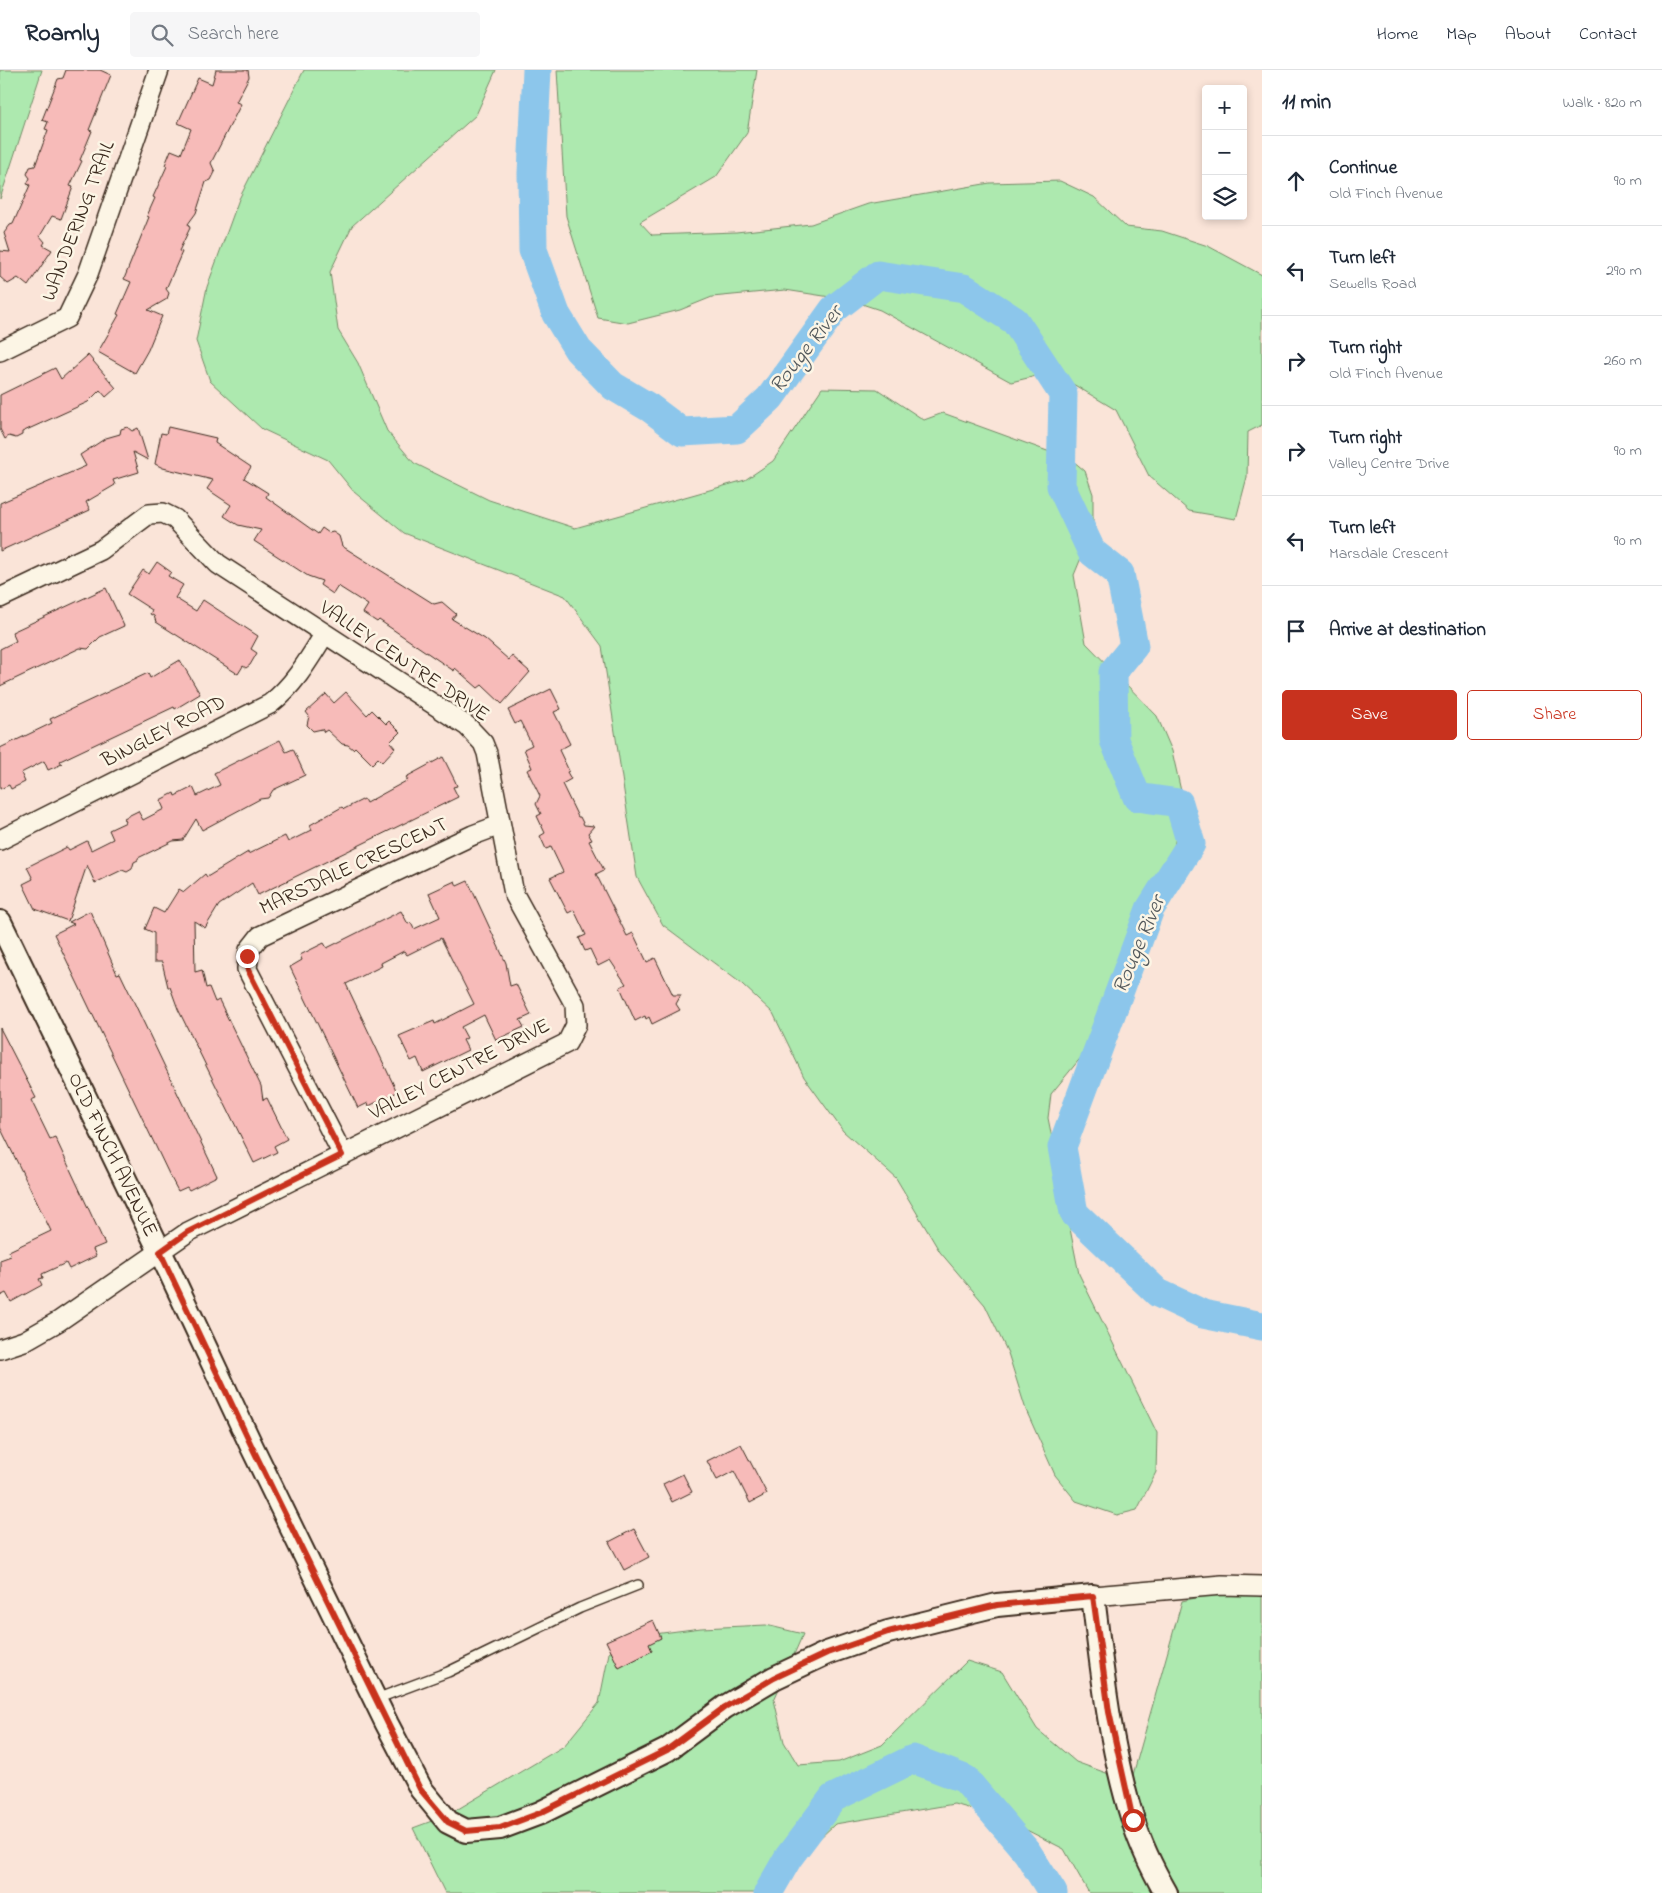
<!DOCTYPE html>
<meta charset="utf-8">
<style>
:root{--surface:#fff;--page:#f6f6f7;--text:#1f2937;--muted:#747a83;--line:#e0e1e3;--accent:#c8321e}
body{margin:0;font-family:"Indie Flower",sans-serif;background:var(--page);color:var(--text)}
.controls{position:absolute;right:15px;top:15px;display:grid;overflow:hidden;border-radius:5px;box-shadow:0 2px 8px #0003}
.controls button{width:45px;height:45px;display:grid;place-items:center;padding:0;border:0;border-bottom:1px solid var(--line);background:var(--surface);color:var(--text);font:25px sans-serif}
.stop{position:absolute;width:15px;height:15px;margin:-11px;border:4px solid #c8321e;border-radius:50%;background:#fff}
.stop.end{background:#c8321e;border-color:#fff;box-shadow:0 1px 5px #0008}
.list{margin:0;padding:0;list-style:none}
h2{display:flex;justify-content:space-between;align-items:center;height:65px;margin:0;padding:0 20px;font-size:21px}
h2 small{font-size:16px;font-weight:400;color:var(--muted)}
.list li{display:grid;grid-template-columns:32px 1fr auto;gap:15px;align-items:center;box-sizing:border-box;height:90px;padding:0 20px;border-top:1px solid var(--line)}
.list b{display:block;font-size:19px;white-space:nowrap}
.list p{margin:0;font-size:16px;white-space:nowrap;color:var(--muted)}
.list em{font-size:16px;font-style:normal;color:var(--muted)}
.actions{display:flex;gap:10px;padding:15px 20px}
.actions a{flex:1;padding:11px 0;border:1px solid var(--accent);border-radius:5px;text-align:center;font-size:18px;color:var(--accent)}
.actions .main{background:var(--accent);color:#fff}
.icon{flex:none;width:28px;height:28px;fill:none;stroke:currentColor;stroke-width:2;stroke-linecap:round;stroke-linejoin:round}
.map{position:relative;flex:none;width:1262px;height:1823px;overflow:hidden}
header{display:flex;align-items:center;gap:30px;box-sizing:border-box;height:70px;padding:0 25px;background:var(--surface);border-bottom:1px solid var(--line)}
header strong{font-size:24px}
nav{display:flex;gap:28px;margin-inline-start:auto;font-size:18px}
.search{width:350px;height:45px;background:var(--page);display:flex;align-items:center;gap:12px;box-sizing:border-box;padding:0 18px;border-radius:5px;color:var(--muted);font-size:19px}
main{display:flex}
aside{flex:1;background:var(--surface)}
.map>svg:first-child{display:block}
.green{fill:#ade9af;stroke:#748a66}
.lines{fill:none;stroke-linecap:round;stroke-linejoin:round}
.river{stroke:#8cc6eb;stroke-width:29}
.building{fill:#f7bbb9;stroke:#3b2a1e}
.service-casing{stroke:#3b2a1e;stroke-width:12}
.minor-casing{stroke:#3b2a1e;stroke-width:22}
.tertiary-casing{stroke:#3b2a1e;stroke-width:26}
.service{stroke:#fcf5e5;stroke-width:9}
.minor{stroke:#fcf5e5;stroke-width:19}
.tertiary{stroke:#fcf5e5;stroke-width:22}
.route{stroke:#c8321e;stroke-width:6}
.labels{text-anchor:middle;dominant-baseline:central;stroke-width:5;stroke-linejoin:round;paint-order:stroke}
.street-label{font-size:21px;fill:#3b2a1e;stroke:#fcf5e5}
.water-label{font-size:22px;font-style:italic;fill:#53595c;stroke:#fcf5e5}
</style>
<header>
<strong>Roamly</strong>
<div class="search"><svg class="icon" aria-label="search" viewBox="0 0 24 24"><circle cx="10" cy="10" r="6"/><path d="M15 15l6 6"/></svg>Search here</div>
<nav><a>Home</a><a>Map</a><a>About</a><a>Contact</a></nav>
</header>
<main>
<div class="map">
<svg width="1262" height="1823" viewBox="0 0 1262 1823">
<rect width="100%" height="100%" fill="#fae4d8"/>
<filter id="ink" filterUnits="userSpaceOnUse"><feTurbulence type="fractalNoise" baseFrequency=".02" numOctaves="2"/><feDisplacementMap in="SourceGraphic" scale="10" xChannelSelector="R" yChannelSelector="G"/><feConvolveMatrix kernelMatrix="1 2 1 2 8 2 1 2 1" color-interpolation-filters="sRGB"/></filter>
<g filter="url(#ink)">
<g class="green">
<path d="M 0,0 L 42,0 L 0,129 Z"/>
<path d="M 304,0 L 496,0 L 476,45 L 352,156 L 330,202 L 338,260 L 358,293 L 387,361 L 414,393 L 489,430 L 575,458 L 745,410 L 773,391 L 822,318 L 877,319 L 924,350 L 943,343 L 1072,390 L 1085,401 L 1093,424 L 1093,459 L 1074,505 L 1086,573 L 1157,646 L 1172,681 L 1183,730 L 1173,782 L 1124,884 L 1092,974 L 1051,1024 L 1048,1048 L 1079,1204 L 1157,1363 L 1156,1402 L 1137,1440 L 1117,1445 L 1076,1431 L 1055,1405 L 1026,1340 L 1008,1283 L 985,1235 L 940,1182 L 896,1108 L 843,1061 L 804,1007 L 773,943 L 742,914 L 663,855 L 637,807 L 602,576 L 565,526 L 404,463 L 354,422 L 328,390 L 262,359 L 210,311 L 196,271 L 207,217 L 239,129 Z"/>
<path d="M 557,0 L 757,0 L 747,63 L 716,107 L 640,152 L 652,165 L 736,162 L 811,154 L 868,134 L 990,113 L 1060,111 L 1094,127 L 1126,157 L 1162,161 L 1208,176 L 1262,205 L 1262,355 L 1248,362 L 1247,407 L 1236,449 L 1189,441 L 1149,406 L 1116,340 L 1053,302 L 1011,312 L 880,240 L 850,230 L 785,220 L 712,227 L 680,240 L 628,253 L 598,248 L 566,146 Z"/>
<path d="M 1262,1513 L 1262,1823 L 1089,1823 L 1064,1779 L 1003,1748 L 954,1734 L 835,1754 L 773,1812 L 766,1823 L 445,1823 L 413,1758 L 448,1745 L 564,1676 L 599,1633 L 609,1583 L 631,1567 L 701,1558 L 766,1555 L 803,1564 L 774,1630 L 784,1672 L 798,1695 L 839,1692 L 882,1675 L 967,1591 L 1002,1602 L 1037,1659 L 1076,1692 L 1131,1712 L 1182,1531 Z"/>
</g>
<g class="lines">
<g class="river">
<path d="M 537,0 L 532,103 L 533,180 L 556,244 L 578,280 L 613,316 L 650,338 L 682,362 L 737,359 L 770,328 L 834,239 L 878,205 L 964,218 L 1015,251 L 1063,324 L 1061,416 L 1092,482 L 1120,504 L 1134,576 L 1113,602 L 1114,670 L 1137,727 L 1179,733 L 1191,774 L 1150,839 L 1062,1077 L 1074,1143 L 1158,1223 L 1203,1244 L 1262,1256"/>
<path d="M 768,1823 L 788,1788 L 833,1728 L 913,1689 L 965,1709 L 1027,1782 L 1053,1823"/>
</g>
</g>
<g class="building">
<path d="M 66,0 L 100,0 L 111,5 L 89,60 L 92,61 L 80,90 L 82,91 L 70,116 L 73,117 L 61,149 L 52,146 L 40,166 L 45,172 L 43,175 L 52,180 L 28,216 L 18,208 L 8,214 L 0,207 L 0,181 L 10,182 L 4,163 L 10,155 L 13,154 L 30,115 L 27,114 L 30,108 L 27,104 L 30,97 L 35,96 L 48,60 L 45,59 L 48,52 L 42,50 L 58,9 L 63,8 Z"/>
<path d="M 216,0 L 248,0 L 249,7 L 236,32 L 241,34 L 211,93 L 215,102 L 211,110 L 206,112 L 196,143 L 188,154 L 190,158 L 179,181 L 182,182 L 166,219 L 169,223 L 167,229 L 148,240 L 162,246 L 148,280 L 135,303 L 98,282 L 119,245 L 117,244 L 131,212 L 124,209 L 149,147 L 147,146 L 155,128 L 153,127 L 167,96 L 165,95 L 171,80 L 181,84 L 191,59 L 178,53 L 198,8 L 212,14 Z"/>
<path d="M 88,285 L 116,318 L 106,327 L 100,320 L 88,332 L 22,362 L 22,365 L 16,368 L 9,366 L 5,369 L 0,359 L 0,325 L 55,298 L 61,309 Z"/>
<path d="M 127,357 L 132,361 L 138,358 L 148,390 L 133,382 L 139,402 L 113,410 L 115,415 L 86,432 L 90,440 L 0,481 L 0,433 L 86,396 L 80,385 L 106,368 L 120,364 L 121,359 Z"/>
<path d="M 168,357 L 216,368 L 215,373 L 251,397 L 244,408 L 268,423 L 266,427 L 318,464 L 322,458 L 329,463 L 333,462 L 339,466 L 342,476 L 434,534 L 442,532 L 456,544 L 452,549 L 485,569 L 509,590 L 512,586 L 530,602 L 502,634 L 482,615 L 478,618 L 455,598 L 454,601 L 379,550 L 377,552 L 363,543 L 368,535 L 338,516 L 333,524 L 320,515 L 322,511 L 308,506 L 254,471 L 261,460 L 238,455 L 224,446 L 231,435 L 207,419 L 213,410 L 163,398 L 155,394 L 161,363 L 166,364 Z"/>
<path d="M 157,492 L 171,502 L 168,506 L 183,515 L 175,528 L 196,541 L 203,530 L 258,566 L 251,579 L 257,583 L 250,595 L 246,598 L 243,596 L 238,604 L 156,552 L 154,546 L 150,544 L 152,540 L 127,524 L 143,500 L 149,504 Z"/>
<path d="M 106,518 L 124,556 L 100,567 L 88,579 L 80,578 L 0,616 L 0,579 L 16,571 L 12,562 Z"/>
<path d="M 180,590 L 200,624 L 175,639 L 174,637 L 60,691 L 62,694 L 48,700 L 44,691 L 21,703 L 25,712 L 11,719 L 9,715 L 0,719 L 0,678 L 52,653 L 50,649 L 148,603 L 150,608 Z"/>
<path d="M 551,619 L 561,639 L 554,642 L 570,674 L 559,680 L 569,701 L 567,702 L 571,709 L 562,714 L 578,747 L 580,747 L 584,755 L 594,756 L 588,763 L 592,770 L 589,771 L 604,800 L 596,804 L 627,866 L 633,863 L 647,892 L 655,888 L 673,925 L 681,925 L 676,934 L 680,940 L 652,954 L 649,947 L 646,949 L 645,946 L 635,951 L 620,917 L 626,914 L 610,890 L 598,896 L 590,879 L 585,881 L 579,868 L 586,865 L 574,840 L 568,843 L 550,808 L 563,802 L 551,777 L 546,779 L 540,766 L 545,763 L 537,746 L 541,744 L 536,734 L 540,726 L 527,700 L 532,698 L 524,679 L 532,675 L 520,651 L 515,654 L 508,640 Z"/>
<path d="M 346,622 L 367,645 L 372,640 L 386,654 L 389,651 L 400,662 L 390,672 L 395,678 L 382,692 L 378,688 L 372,694 L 355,677 L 353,679 L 348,675 L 342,674 L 327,660 L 324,662 L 322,659 L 313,661 L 307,655 L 309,646 L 306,642 L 326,624 L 334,633 Z"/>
<path d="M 280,670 L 286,682 L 293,679 L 305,705 L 273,720 L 268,728 L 260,729 L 202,760 L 196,749 L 183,770 L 173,771 L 138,788 L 138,790 L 134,792 L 132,799 L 127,802 L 122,800 L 95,813 L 87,795 L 68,851 L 35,839 L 23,814 L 33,809 L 27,797 L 67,777 L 69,780 L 87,771 L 91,780 L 113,769 L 109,760 L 126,752 L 124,748 L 138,741 L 143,750 L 164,739 L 160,730 L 174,723 L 175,726 L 193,717 L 197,726 L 220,715 L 214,703 Z"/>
<path d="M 443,687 L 455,711 L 457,716 L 453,717 L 458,727 L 258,825 L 252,813 L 219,835 L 205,858 L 194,851 L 195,902 L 202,900 L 206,918 L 209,917 L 215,932 L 219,930 L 261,1016 L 263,1030 L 267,1028 L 287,1069 L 274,1076 L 277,1082 L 254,1093 L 178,939 L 170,917 L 168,917 L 162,892 L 154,892 L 154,863 L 145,859 L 154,838 L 164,843 L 179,819 L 184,822 L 205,804 L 207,807 L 248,782 L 248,784 L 285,766 L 288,772 L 312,760 L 310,755 L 342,737 L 344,739 L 364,729 L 366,733 L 408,710 L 406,707 Z"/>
<path d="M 455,811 L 457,816 L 468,811 L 506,893 L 510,916 L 516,914 L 531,945 L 520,950 L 524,957 L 496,970 L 484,945 L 461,957 L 467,968 L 463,970 L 468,980 L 423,1002 L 417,988 L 411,991 L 399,966 L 434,951 L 435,954 L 474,934 L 441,868 L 407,885 L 404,881 L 381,893 L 382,896 L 346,914 L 397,1022 L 369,1036 L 368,1033 L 358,1038 L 290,897 L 302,890 L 300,885 L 324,873 L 327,878 L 401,841 L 408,854 L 411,853 L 414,859 L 440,847 L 429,823 Z"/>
<path d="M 90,841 L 117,904 L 120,903 L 132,928 L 217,1106 L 189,1120 L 187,1117 L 178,1121 L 169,1104 L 54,864 L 74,854 L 69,852 Z"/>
<path d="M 0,958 L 36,1028 L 31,1030 L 50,1069 L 55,1067 L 105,1174 L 93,1179 L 96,1186 L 69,1199 L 66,1193 L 42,1204 L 43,1208 L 39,1209 L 42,1215 L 11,1232 L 6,1223 L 0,1226 L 0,1190 L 11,1186 L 9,1181 L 51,1161 L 0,1057 Z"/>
<path d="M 741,1374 L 767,1424 L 750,1433 L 734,1401 L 717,1410 L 707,1391 Z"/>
<path d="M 683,1404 L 692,1422 L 672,1432 L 663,1414 Z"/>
<path d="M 634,1459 L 649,1487 L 624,1500 L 609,1472 Z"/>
<path d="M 653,1550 L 661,1568 L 649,1574 L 652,1581 L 619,1598 L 606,1571 Z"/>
</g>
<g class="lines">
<g class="service-casing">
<path id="service" d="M 376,1629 L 448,1602 L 580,1538 L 638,1515"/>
</g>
<g class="minor-casing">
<g id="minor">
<path d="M 0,281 L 67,248 L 88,204 L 159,0"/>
<path d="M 0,528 L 101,480 L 149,444 L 163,443 L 175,449 L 218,494 L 467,656 L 483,673 L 487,683 L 514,824 L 575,935 L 576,955 L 567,973 L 188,1162 L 59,1251 L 24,1271 L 0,1279"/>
<path d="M 0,770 L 270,634 C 294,615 308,591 324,565"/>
<path d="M 343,1085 L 247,899 L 249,880 L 260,866 L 473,765 L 500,755"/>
<path d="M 1093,1526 L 1222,1515 L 1262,1516"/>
</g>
</g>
<g class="tertiary-casing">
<path id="tertiary" d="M 0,852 L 170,1202 L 252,1377 L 387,1654 L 421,1719 L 448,1752 L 466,1761 L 500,1758 L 540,1743 L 667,1680 L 725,1637 L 774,1608 L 827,1583 L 888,1562 L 997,1535 L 1093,1526 C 1102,1600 1110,1679 1133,1750 C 1141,1776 1153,1800 1166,1823"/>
</g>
<use href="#service" class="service"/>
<use href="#minor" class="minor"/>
<use href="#tertiary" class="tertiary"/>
</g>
</g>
<g class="lines" filter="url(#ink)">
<path class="route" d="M 247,886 L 247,898 L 342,1085 L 188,1162 L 160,1182 L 252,1377 L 420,1719 L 448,1752 L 466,1761 L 500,1758 L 540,1743 L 667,1680 L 725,1637 L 774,1608 L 827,1583 L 888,1562 L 997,1535 L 1093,1526 L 1109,1642 L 1133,1750"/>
</g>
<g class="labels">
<g class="street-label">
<text transform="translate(79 151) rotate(-69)">WANDERING TRAIL</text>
<text transform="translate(404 592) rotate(34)">VALLEY CENTRE DRIVE</text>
<text transform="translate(164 662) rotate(-27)">BINGLEY ROAD</text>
<text transform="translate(354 797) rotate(-25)">MARSDALE CRESCENT</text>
<text transform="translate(460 1000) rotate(-27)">VALLEY CENTRE DRIVE</text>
<text transform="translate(112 1085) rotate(64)">OLD FINCH AVENUE</text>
</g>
<g class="water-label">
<text transform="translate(807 280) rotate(-52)">Rouge River</text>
<text transform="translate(1140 875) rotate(-67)">Rouge River</text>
</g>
</g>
</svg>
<div class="controls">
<button>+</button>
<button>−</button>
<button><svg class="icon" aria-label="layers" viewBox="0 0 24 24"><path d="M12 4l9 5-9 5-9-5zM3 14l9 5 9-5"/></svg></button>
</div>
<div class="stop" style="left:1133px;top:1750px"></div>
<div class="stop end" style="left:247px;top:886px"></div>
</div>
<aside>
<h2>11 min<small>Walk · 820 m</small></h2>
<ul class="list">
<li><svg class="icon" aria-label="ahead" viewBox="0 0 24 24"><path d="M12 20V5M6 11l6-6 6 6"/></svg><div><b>Continue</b><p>Old Finch Avenue</p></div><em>90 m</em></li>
<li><svg class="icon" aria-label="left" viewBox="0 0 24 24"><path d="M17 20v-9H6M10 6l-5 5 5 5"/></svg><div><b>Turn left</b><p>Sewells Road</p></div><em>290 m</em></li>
<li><svg class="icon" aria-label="right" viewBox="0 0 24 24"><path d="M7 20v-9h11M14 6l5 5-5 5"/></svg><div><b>Turn right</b><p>Old Finch Avenue</p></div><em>260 m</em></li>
<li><svg class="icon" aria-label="right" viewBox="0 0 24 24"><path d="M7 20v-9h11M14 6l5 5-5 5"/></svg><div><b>Turn right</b><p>Valley Centre Drive</p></div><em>90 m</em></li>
<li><svg class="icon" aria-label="left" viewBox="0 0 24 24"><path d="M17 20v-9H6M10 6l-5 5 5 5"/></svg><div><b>Turn left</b><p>Marsdale Crescent</p></div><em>90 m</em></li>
<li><svg class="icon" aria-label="arrive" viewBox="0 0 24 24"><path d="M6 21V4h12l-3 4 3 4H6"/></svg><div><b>Arrive at destination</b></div></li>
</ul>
<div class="actions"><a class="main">Save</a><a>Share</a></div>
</aside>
</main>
